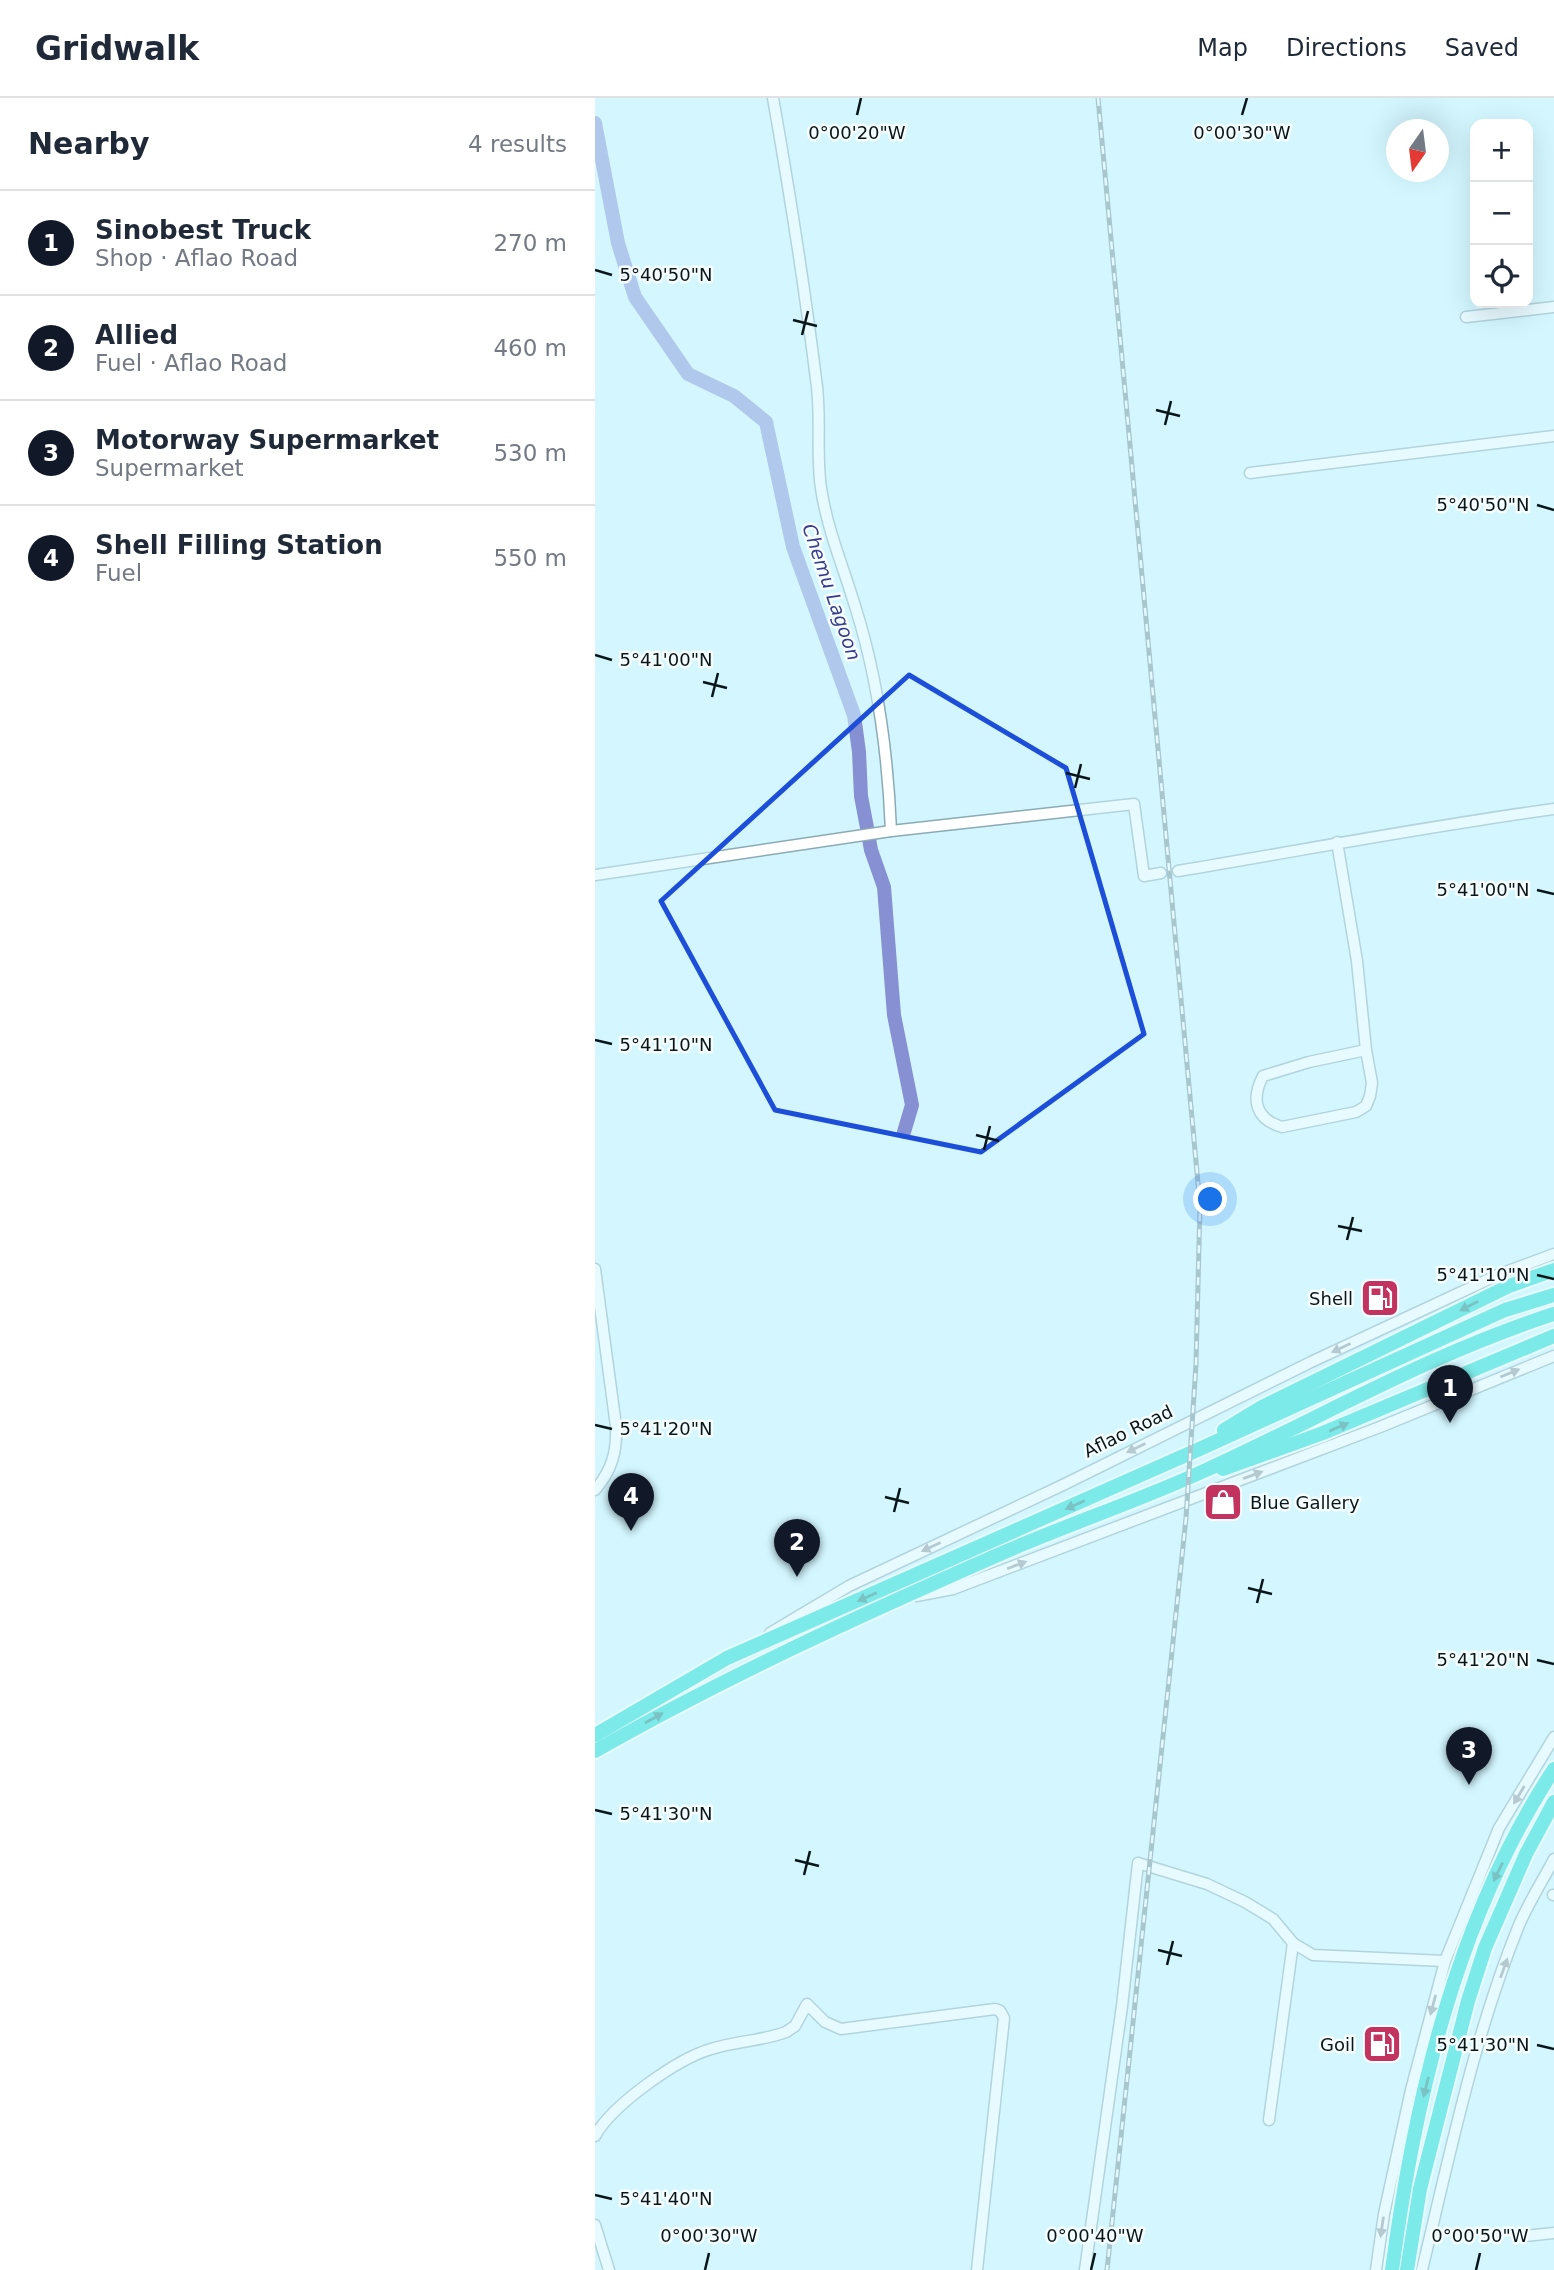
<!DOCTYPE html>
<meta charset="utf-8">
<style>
:root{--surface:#fff;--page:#f2f2f3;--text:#1f2937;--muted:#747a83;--line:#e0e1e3;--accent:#111827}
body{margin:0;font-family:"DejaVu Sans",sans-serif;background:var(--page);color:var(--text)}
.controls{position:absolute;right:21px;top:21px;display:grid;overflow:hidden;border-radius:14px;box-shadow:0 7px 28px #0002}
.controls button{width:63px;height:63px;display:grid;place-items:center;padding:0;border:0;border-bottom:2px solid var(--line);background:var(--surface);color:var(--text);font:35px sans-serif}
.compass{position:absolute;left:791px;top:21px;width:63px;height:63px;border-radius:50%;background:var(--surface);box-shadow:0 7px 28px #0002;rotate:194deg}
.you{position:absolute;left:616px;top:1102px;width:24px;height:24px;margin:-18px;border:5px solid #fff;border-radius:50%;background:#1a73e8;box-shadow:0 0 0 10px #1a73e833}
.badge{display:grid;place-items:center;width:46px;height:46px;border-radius:50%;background:var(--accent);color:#fff;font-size:23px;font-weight:700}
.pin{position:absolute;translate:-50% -58px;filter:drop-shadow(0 2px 4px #0008)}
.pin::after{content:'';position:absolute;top:37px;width:24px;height:21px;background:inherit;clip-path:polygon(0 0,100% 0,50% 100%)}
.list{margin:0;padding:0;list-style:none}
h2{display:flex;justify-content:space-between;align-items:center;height:91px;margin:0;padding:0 28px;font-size:30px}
h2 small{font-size:23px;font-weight:400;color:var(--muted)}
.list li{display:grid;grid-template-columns:46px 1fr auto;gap:21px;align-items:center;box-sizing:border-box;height:105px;padding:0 28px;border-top:2px solid var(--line)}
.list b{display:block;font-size:26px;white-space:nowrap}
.list p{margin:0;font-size:23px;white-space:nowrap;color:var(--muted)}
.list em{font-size:23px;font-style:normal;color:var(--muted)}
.icon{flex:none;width:38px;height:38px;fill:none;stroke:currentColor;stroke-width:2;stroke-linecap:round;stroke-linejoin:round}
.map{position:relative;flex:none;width:959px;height:2172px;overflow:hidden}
header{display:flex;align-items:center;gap:42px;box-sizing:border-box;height:98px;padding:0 35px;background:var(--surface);border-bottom:2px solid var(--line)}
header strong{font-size:33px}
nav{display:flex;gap:38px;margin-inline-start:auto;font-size:24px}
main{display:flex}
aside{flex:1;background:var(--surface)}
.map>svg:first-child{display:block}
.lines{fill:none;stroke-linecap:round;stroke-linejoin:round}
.river{stroke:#8690d2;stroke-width:14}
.minor-casing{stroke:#8aabb4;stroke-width:13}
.highway-casing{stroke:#fff;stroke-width:18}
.minor{stroke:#fff;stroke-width:10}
.highway{stroke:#13dccd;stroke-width:14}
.rail-casing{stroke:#748c92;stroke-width:5}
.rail{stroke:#f6fdff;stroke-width:2.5;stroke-dasharray:8;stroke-linecap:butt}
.oneway{fill:#0e837c}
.oneway2{fill:#909698}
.marked{fill:none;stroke:#1d4ed8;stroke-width:5;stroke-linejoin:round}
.ticks{fill:none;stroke:#091619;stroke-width:2.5}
.labels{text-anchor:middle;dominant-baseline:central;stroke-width:5;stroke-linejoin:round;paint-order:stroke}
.poi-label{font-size:18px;fill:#091619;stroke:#f6fdff;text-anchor:end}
.street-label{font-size:18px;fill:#091619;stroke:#f6fdff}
.water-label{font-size:19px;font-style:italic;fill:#383c8b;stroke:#f6fdff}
.ticks-label{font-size:18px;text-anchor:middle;fill:#091619;stroke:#f6fdff;stroke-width:5;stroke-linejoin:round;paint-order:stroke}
</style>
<header>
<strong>Gridwalk</strong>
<nav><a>Map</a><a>Directions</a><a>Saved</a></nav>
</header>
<main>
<aside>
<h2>Nearby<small>4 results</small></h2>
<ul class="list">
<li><span class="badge">1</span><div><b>Sinobest Truck</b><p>Shop · Aflao Road</p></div><em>270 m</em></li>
<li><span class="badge">2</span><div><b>Allied</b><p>Fuel · Aflao Road</p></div><em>460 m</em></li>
<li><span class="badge">3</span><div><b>Motorway Supermarket</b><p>Supermarket</p></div><em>530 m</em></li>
<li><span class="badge">4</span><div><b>Shell Filling Station</b><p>Fuel</p></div><em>550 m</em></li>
</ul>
</aside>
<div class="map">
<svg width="959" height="2172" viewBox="0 0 959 2172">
<rect width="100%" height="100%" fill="#d3f5ff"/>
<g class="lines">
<path class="river" d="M 0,25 L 23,145 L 40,199 L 93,276 L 139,298 L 171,324 L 198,449 L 259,617 L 264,654 L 266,698 L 273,735 L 276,752 L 289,789 L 299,917 L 317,1007 L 309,1034"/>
<g class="minor-casing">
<g id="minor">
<path d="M 178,0 C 195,96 210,192 222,289 C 226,323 221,357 226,390 C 232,431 248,468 260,508 C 283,580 293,658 296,733"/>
<path d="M 871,219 L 959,209"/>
<path d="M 655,375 L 959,338"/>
<path d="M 742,744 L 762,863 L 771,952 L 777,985 L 775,998 L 771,1008 L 761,1014 L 687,1029 C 660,1021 656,1001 668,978 L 714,964 L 771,952"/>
<path d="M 583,773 C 709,752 833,728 959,711"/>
<path d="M 0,777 L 296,733 L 539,706 L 549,778 L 566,775"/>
<path d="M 0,1171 L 21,1328 C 22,1354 17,1372 0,1392"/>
<path d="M 321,1498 L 358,1491 L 785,1329 L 959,1258"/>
<path d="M 175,1535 L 254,1488 L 470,1386 L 716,1264 L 905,1176 L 959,1156"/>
<path d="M 958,1797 L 959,1797"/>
<path d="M 674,2022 L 698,1845"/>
<path d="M 0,2038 C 17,2007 82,1961 116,1951 C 141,1943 167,1943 191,1934 L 200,1928 L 212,1906 L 230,1924 L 246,1931 L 400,1911 L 405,1913 L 409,1920 L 382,2172"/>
<path d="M 0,2127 L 14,2172"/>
<path d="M 930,2138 L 959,2135"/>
<path d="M 490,2172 L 527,1908 L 543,1765 L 612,1786 L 650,1804 L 678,1821 L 698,1845 L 718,1857 L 850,1863"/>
<path d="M 781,2172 L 789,2116 L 816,1992 L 850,1863 L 904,1730 L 959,1639"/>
<path d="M 827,2172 C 855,2056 879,1938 924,1827 C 934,1804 948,1782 959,1761"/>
</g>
</g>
<g class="highway-casing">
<g id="highway">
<path d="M 629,1332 L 667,1309 L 914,1188 L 959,1172"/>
<path d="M 628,1371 L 728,1335 L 959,1238"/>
<path d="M 0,1637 L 132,1560 L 609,1349 L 910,1212 L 959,1197"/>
<path d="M 0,1653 C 130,1579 268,1516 405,1456 C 473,1426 544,1403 611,1372 C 727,1319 837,1255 959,1216"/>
<path d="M 797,2172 C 820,1999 862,1819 959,1671"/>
<path d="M 812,2172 L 825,2091 L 873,1903 L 890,1850 L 931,1756 L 959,1704"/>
</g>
</g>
<use href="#minor" class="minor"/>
<use href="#highway" class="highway"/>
<g class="rail-casing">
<path id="rail" d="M 503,0 L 605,1107 L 601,1266 L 591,1420 L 512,2172"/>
</g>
<use href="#rail" class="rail"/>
</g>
<defs><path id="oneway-solid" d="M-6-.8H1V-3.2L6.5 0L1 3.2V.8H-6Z" transform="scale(1.75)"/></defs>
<g class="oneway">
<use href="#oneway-solid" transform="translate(874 1208) rotate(153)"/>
<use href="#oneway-solid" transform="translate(744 1329) rotate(-23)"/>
<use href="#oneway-solid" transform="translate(480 1407) rotate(156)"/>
<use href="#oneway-solid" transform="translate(272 1499) rotate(156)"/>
<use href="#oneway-solid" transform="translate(59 1620) rotate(-29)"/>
<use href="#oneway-solid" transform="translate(903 1774) rotate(116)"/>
<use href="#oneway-solid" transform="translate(831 1989) rotate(104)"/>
</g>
<g class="oneway2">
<use href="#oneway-solid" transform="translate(746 1250) rotate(155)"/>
<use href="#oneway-solid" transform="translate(915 1275) rotate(-22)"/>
<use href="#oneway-solid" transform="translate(541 1350) rotate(154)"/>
<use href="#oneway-solid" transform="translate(658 1377) rotate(-20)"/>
<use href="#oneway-solid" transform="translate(336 1449) rotate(155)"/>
<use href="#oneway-solid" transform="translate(422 1467) rotate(-21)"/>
<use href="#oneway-solid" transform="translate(924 1697) rotate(121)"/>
<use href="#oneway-solid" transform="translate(909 1870) rotate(-70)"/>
<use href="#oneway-solid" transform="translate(838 1907) rotate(105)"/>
<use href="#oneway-solid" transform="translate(787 2129) rotate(98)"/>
</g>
<path d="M0 0H959V2172H0ZM 314,577 L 471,670 L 549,936 L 386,1054 L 180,1012 L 66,803 Z" fill="#d3f5ff" fill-opacity=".55" fill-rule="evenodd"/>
<path class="marked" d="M 314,577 L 471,670 L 549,936 L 386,1054 L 180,1012 L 66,803 Z"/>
<path class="ticks" d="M 262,17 L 266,0M 647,17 L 652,0M 0,172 L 17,177M 198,222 L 222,228M 207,237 L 213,213M 561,312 L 585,318M 570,327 L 576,303M 942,407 L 959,412M 0,557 L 17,562M 108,584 L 132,590M 117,599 L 123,575M 471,675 L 495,681M 480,690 L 486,666M 942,792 L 959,796M 0,942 L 17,946M 381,1037 L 404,1043M 389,1052 L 395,1028M 743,1128 L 767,1133M 752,1142 L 758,1119M 942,1177 L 959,1181M 0,1327 L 17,1331M 290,1399 L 314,1405M 299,1414 L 305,1390M 653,1490 L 677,1496M 662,1505 L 668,1481M 942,1562 L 959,1566M 0,1712 L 17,1716M 200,1762 L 224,1768M 209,1777 L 215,1753M 563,1852 L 587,1858M 572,1867 L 578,1843M 942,1947 L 959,1951M 0,2097 L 17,2101M 110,2172 L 114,2155M 496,2172 L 500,2155M 881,2172 L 885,2155"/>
<defs>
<g id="fuel-square" transform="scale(2.0125)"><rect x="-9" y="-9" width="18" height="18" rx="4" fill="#c23360" stroke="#f6fdff"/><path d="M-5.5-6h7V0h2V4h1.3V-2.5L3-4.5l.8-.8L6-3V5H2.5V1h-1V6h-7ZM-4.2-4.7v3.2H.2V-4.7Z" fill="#fff"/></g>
<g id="shop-square" transform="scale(2.0125)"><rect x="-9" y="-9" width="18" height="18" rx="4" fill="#c23360" stroke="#f6fdff"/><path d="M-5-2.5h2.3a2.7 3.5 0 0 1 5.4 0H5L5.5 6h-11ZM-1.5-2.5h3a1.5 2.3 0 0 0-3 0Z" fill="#fff"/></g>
</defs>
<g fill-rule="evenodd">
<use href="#fuel-square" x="785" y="1200"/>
<use href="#shop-square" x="628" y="1404"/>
<use href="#fuel-square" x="787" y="1946"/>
</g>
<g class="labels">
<g class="poi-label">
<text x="758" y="1200">Shell</text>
<text x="655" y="1404" text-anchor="start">Blue Gallery</text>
<text x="760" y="1946">Goil</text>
</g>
<g class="street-label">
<text transform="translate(533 1333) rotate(-26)">Aflao Road</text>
</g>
<g class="water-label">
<text transform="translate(237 494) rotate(71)">Chemu Lagoon</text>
</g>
</g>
<g class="ticks-label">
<text x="262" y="41">0°00'20"W</text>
<text x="647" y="41">0°00'30"W</text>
<text x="71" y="183">5°40'50"N</text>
<text x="888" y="413">5°40'50"N</text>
<text x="71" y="568">5°41'00"N</text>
<text x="888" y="798">5°41'00"N</text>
<text x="71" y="953">5°41'10"N</text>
<text x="888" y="1183">5°41'10"N</text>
<text x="71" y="1337">5°41'20"N</text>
<text x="888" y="1568">5°41'20"N</text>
<text x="71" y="1722">5°41'30"N</text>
<text x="888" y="1953">5°41'30"N</text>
<text x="71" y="2107">5°41'40"N</text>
<text x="114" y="2144">0°00'30"W</text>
<text x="500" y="2144">0°00'40"W</text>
<text x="885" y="2144">0°00'50"W</text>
</g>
</svg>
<div class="controls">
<button>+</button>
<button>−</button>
<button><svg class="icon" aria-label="locate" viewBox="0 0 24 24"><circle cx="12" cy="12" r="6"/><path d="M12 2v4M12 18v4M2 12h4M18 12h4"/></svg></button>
</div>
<svg class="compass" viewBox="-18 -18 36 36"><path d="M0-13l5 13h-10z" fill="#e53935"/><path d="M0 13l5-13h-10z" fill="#747a83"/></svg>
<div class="you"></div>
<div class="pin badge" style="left:855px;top:1325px">1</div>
<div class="pin badge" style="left:202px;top:1479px">2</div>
<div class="pin badge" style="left:874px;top:1687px">3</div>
<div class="pin badge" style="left:36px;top:1433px">4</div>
</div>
</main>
